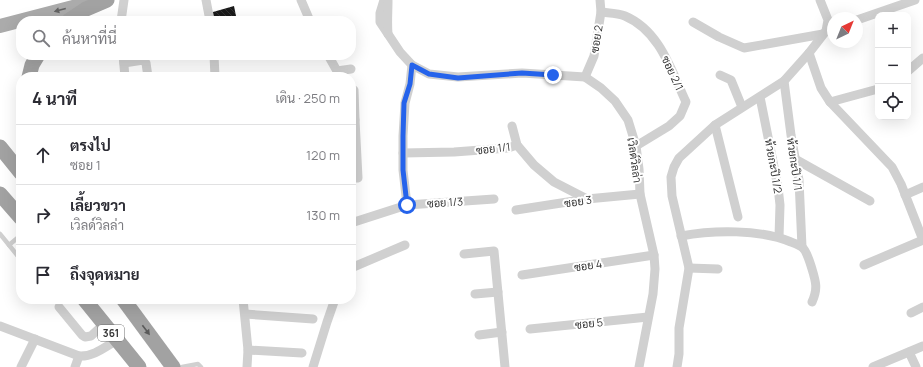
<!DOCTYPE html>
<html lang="th">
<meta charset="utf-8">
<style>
:root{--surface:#fff;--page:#f2f2f3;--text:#2b2b33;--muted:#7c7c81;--line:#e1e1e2}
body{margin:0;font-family:Manrope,Sarabun,sans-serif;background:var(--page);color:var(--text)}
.controls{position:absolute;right:12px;top:12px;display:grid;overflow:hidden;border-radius:8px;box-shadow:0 4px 16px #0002}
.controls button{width:36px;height:36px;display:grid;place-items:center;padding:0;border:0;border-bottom:1px solid var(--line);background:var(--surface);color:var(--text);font:20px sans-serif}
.compass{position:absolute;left:827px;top:12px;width:36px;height:36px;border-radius:50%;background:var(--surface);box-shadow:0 4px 16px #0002;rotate:43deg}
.stop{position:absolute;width:12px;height:12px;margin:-9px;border:3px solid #2563eb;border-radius:50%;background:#fff}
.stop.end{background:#2563eb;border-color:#fff;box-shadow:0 1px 4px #0008}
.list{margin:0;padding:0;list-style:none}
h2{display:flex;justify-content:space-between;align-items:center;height:52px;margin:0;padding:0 16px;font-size:17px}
h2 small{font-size:13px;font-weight:400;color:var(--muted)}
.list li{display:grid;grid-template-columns:26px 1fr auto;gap:12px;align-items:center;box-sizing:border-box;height:60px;padding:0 16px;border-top:1px solid var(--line)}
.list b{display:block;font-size:15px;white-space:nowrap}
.list p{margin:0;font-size:13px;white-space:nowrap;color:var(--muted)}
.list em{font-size:13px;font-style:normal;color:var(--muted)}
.icon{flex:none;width:22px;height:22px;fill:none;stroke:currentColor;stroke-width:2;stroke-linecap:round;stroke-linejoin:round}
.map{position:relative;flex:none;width:923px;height:367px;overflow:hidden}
.search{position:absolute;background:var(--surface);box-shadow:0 4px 16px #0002;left:16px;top:16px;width:340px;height:44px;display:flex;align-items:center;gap:10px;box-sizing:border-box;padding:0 14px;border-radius:16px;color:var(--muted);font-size:15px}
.panel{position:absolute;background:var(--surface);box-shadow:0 4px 16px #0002;left:16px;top:72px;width:340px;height:232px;border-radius:16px}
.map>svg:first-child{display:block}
.building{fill:url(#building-back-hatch)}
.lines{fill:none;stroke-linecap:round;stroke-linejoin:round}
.service{stroke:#d0d0d0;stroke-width:4.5}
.minor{stroke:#d0d0d0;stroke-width:9}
.primary{stroke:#ababab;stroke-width:14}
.trunk{stroke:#a2a2a2;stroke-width:15}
.oneway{fill:#636363}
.oneway2{fill:#5a5a5a}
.route{stroke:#2563eb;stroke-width:5}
.labels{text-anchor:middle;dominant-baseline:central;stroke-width:4;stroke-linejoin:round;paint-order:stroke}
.shield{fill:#fff;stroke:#707070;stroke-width:1}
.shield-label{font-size:10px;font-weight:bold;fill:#333}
.street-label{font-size:11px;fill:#333;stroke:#fff}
</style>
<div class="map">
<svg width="923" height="367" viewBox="0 0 923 367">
<defs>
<pattern id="building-back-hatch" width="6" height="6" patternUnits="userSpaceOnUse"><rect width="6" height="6" fill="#1a1a1a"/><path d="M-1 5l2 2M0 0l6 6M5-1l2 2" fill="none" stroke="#333"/></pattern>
</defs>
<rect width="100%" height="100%" fill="#fff"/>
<path class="building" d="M 234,6 L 237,21 L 214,21 L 213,12 Z"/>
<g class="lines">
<g class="service">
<path d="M 0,234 L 9,245"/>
<path d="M 21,235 L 9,245 L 21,260"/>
<path d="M 182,367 L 198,364 L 201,367"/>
</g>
<g class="minor">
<path d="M 206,0 L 210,21"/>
<path d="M 301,0 L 310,21"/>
<path d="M 384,0 L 380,13 L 380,22 L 400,52 L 412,65 L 429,74 L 458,77 L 522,73 L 585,77 L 601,88 L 615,101 L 628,120 L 636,146 L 639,169 L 640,194 L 654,255 L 655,269 L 653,294 L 639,367"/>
<path d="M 388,0 C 388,12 387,23 388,34"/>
<path d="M 820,0 L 828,20 L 826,31"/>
<path d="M 601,12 C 608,13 618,13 625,16 C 660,31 671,70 686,102 L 680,116 L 669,126 L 636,146"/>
<path d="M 857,20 L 915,0"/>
<path d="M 121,21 L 124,0"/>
<path d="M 693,22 L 719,37 L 744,48 L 823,34"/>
<path d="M 809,53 L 821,88 L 830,102 L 892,167 L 901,184 L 923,240"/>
<path d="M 123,55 L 125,77"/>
<path d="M 214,55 L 215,77"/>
<path d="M 328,55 L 337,71 L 351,69"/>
<path d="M 124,63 L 143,60 L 146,63 L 148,77"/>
<path d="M 908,71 L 923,58"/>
<path d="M 720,75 L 731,80 L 742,107"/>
<path d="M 585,77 L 594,56 L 601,12 L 600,0"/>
<path d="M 784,81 L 791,135 L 799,180 L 802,247"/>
<path d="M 354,90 L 355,120"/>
<path d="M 760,97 L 778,187 L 780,205 L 779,237"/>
<path d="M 830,102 L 878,89"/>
<path d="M 351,120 L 355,120 L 358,178 L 351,178"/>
<path d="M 715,125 L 738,217"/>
<path d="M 512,126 L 517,145"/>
<path d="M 403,153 L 454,152 L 508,148 L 517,145 L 534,165 L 554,182 L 587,199"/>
<path d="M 795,159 L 870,201"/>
<path d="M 905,195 L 923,187"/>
<path d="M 407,205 L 403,170 L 403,136 L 405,103 L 410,84 L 412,65"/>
<path d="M 516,210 L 587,199 L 640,194"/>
<path d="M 351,223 L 407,205 L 494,199"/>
<path d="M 681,236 C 713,230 760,229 791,242 C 794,243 799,245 802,247 C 807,251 810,263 812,269 C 816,282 818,289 812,302"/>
<path d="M 464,254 L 494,251 L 505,367"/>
<path d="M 864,265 L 923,240"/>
<path d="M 351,268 L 405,245"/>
<path d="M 689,268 L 718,269"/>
<path d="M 522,275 L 654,255"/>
<path d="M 475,294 L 498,292"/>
<path d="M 243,299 L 248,350 L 247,367"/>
<path d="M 59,307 L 82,335 L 85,337 L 91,336 L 104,324"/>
<path d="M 911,313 L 923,307"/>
<path d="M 245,314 L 313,319"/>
<path d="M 0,326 L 79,356 C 93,357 105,347 117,340"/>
<path d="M 530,329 L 648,317"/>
<path d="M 479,335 L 502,332"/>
<path d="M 248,350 L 302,353"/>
<path d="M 909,352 L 916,367"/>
<path d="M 21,367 L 35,339"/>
<path d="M 75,367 L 79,356"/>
<path d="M 313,367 L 327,322 L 335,299"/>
<path d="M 677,367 L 679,354 L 679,328 L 689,268 L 672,196 L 671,177 L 674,167 L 679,158 L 715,125 L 784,81 L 809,53 L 826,31 L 833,29"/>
<path d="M 873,367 L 923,346"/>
</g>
<path class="primary" d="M 0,26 L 96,1"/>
<g class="trunk">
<path d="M 68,21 L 86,9 L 107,0"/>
<path d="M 29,77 L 32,65 L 38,55"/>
<path d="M 0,147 L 21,173"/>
<path d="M 0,194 L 21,218"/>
<path d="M 84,299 L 139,367"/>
<path d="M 123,299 L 173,367"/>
</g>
</g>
<defs><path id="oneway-solid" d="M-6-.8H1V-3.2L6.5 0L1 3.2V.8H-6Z"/></defs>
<use class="oneway" href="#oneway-solid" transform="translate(60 10) rotate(165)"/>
<use class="oneway2" href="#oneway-solid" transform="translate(146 330) rotate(53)"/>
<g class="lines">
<path class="route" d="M 407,205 L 403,170 L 403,136 L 404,103 L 410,84 L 412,65 L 429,74 L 458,78 L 522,73 L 553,75"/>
</g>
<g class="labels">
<rect class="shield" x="98" y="325" width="26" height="16" rx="3"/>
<g class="shield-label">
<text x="111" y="333">361</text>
</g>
<g class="street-label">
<text transform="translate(596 39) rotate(-81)">ซอย 2</text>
<text transform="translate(673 73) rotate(65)">ซอย 2/1</text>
<text transform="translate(493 148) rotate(-7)">ซอย 1/1</text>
<text transform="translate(635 160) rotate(82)">เวิลด์วิลล่า</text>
<text transform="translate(795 164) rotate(82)">ห้วยกะปิ 1/1</text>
<text transform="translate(774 166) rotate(80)">ห้วยกะปิ 1/2</text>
<text transform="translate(578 201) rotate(-8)">ซอย 3</text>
<text transform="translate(445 202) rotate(-4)">ซอย 1/3</text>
<text transform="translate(588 265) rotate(-8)">ซอย 4</text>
<text transform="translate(589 323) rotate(-6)">ซอย 5</text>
</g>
</g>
</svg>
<div class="controls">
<button>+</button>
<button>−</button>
<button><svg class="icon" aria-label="locate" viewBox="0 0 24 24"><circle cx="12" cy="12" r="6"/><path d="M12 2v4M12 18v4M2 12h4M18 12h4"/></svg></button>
</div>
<svg class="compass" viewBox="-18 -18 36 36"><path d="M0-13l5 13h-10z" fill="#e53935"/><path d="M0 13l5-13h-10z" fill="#7c7c81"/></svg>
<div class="stop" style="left:407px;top:205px"></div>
<div class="stop end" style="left:553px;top:75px"></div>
<div class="search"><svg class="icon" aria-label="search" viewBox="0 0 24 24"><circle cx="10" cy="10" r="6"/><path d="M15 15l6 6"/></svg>ค้นหาที่นี่</div>
<section class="panel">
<h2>4 นาที<small>เดิน · 250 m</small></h2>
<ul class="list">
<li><svg class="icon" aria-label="ahead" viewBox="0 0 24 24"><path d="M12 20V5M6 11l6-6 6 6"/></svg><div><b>ตรงไป</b><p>ซอย 1</p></div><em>120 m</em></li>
<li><svg class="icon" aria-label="right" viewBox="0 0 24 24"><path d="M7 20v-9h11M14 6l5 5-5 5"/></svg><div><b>เลี้ยวขวา</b><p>เวิลด์วิลล่า</p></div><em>130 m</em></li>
<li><svg class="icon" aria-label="arrive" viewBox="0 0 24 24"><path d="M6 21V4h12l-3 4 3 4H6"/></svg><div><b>ถึงจุดหมาย</b></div></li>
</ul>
</section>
</div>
